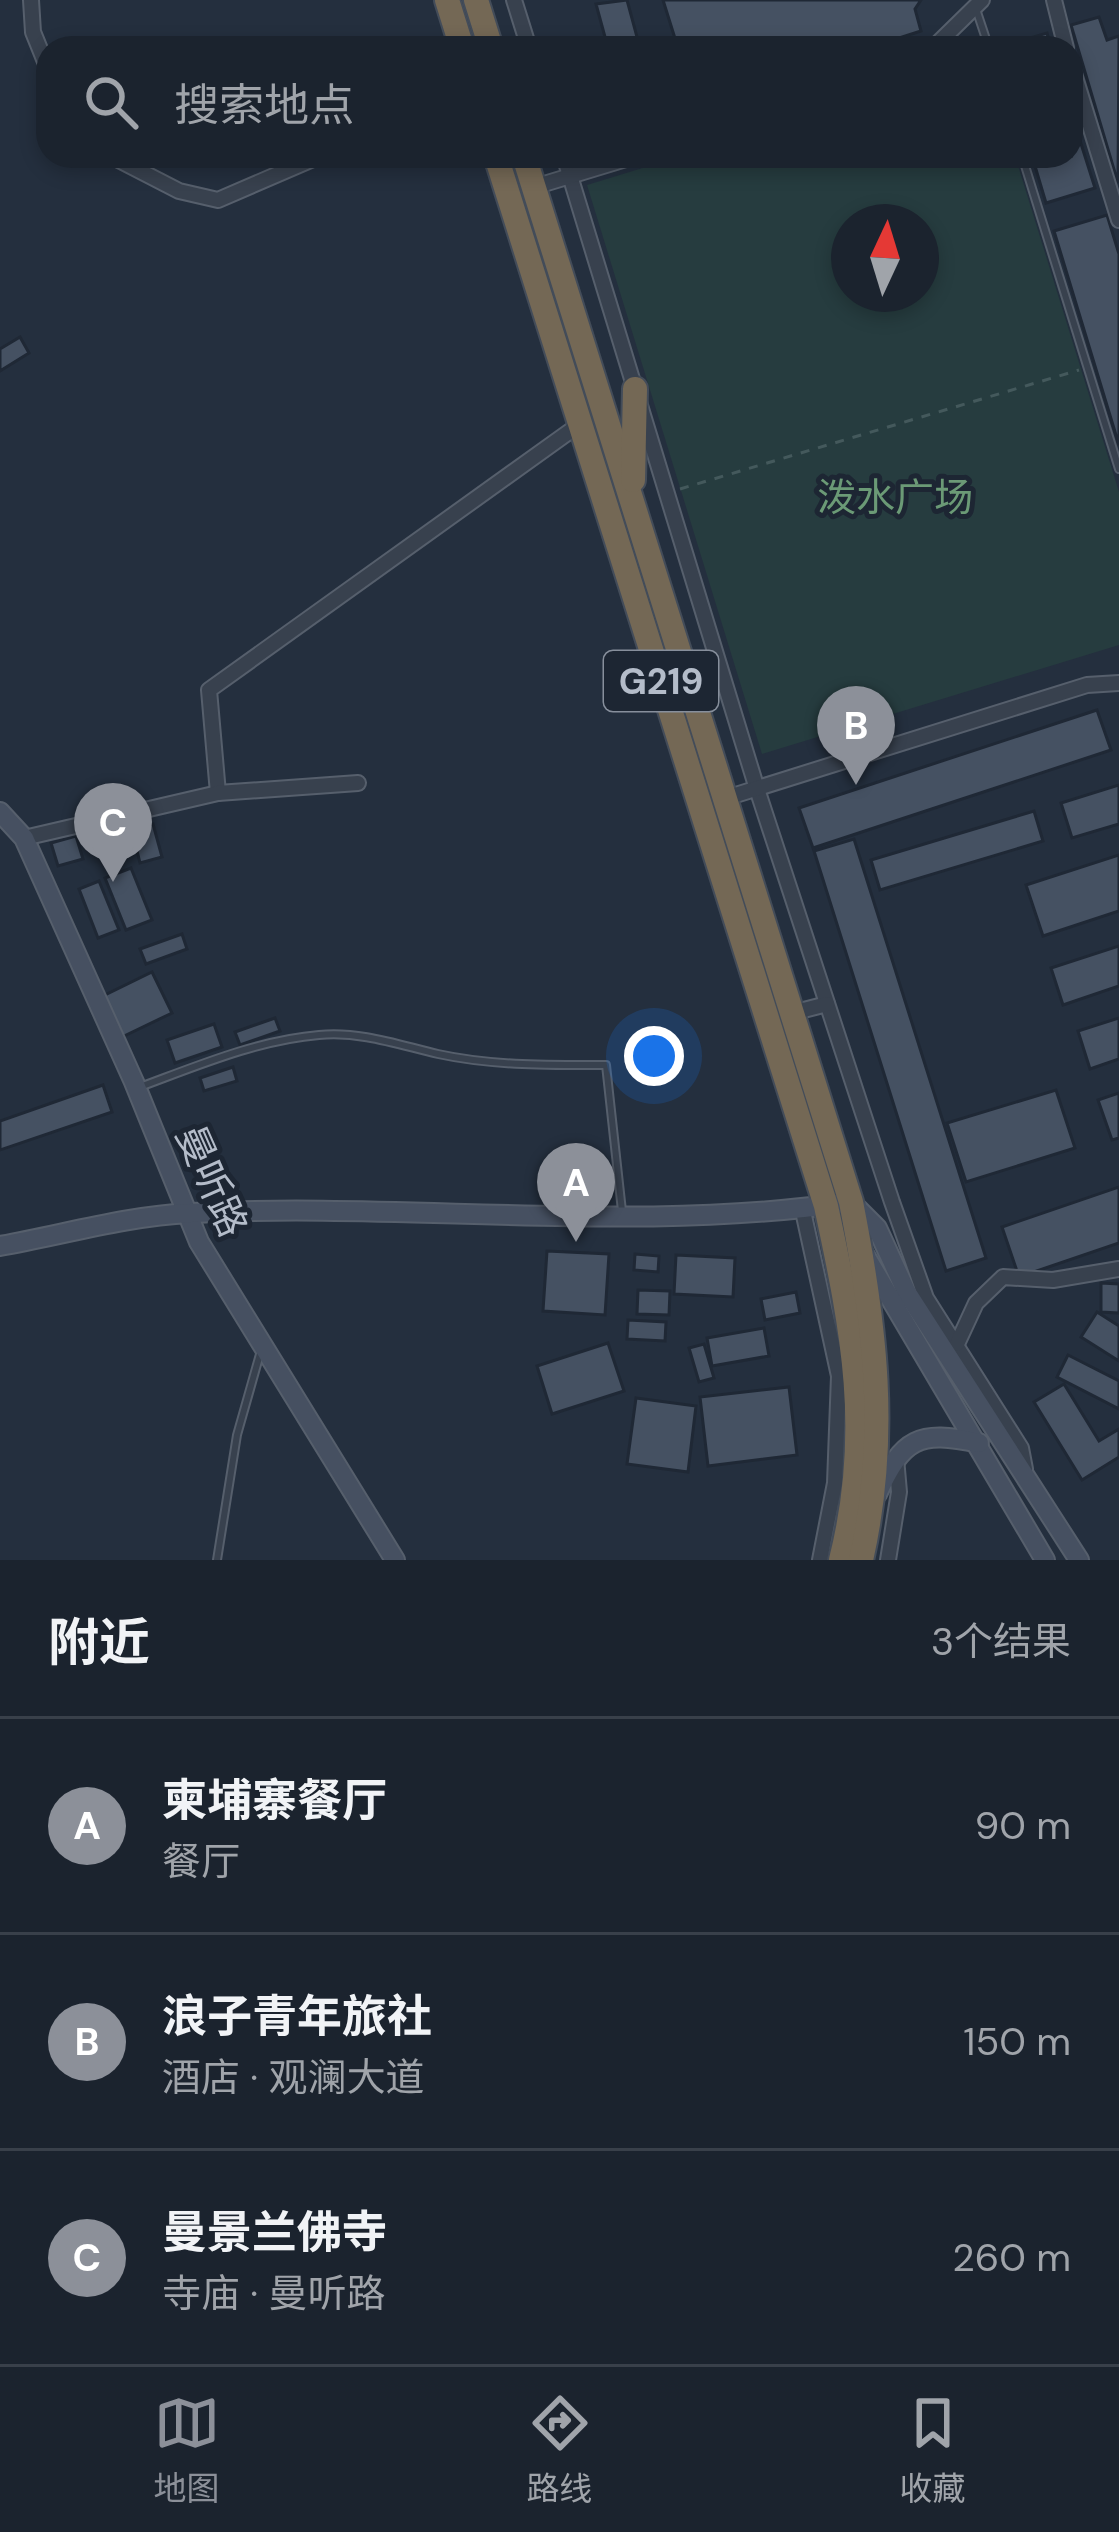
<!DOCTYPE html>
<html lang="zh">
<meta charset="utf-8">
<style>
:root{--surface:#1b232e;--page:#282f3a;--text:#f1f3f6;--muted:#a0a4aa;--line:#39404a;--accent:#8c9099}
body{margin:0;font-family:"DM Sans","Noto Sans SC",sans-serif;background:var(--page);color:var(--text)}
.compass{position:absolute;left:831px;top:204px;width:108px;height:108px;border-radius:50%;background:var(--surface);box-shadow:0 6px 18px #0003;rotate:4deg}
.you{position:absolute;left:654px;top:1056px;width:42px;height:42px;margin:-30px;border:9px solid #fff;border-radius:50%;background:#1a73e8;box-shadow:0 0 0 18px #1a73e833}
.badge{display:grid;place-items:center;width:78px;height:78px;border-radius:50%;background:var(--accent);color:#fff;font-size:39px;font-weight:700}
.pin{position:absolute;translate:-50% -99px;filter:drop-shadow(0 3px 6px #0008)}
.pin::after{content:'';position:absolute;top:63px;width:42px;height:36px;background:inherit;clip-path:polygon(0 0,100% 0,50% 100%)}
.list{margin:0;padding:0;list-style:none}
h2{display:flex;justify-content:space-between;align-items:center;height:156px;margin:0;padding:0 48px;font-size:51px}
h2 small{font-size:39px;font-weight:400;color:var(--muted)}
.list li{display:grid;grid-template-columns:78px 1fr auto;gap:36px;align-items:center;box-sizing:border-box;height:216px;padding:0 48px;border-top:3px solid var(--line)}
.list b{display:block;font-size:45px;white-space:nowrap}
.list p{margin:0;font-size:39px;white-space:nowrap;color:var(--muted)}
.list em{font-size:39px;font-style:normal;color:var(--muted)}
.icon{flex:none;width:66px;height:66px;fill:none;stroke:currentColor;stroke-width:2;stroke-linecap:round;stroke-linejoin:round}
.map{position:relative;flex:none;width:1119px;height:1560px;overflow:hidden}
.search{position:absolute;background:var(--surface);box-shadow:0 6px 18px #0003;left:36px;right:36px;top:36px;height:132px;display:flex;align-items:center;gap:30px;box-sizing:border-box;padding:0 42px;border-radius:36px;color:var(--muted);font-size:45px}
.sheet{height:804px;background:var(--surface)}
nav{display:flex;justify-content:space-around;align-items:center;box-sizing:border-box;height:168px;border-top:3px solid var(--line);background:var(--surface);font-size:33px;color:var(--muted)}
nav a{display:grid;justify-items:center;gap:6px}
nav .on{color:var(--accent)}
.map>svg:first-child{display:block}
.green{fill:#263c3f;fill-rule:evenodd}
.building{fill:#455162;stroke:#1f2835;stroke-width:3}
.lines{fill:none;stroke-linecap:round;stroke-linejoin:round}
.lane-casing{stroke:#565f6c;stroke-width:10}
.street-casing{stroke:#565f6c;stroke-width:18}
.secondary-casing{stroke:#565f6c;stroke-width:22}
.highway-casing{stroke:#434c59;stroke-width:28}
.path{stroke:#44595c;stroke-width:3;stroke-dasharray:9 9;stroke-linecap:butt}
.lane{stroke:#38414e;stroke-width:6}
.street{stroke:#38414e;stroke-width:14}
.secondary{stroke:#465061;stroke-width:18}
.highway{stroke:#746855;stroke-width:24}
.labels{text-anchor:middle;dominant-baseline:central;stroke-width:10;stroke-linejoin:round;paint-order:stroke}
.shield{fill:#1d2633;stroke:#878f9c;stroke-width:3}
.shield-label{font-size:36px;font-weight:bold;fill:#b4bcc9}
.park-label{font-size:39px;fill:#6b9a76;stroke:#1d2633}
.street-label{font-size:39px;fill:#b4bcc9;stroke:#1d2633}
</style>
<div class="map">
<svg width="1119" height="1560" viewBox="0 0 1119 1560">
<rect width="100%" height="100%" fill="#242f3e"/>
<path class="green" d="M 682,156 L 1015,156 L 1119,492 L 1119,645 L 762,754 L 587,185 ZM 849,222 L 921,222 L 921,294 L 849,294 Z"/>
<g class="building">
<path d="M 627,0 L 640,48 L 608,48 L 596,4 Z"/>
<path d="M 663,0 L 921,0 L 915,9 L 921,31 L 868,48 L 678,48 Z"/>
<path d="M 1099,17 L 1107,40 L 1119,36 L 1118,183 L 1071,25 Z"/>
<path d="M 1047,33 L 1051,48 L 999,48 L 999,47 Z"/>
<path d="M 1071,112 L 1095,188 L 1046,203 L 1032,156 L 1071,156 Z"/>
<path d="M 1107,215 L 1119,254 L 1119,445 L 1054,231 Z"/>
<path d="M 20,337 L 29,353 L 0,371 L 0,349 Z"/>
<path d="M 1097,710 L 1111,750 L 813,848 L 799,808 Z"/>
<path d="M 1119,785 L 1119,824 L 1072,838 L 1061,803 Z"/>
<path d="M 1034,811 L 1043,841 L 880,890 L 871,860 Z"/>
<path d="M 153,824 L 162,857 L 140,863 L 132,830 Z"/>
<path d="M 76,836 L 83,859 L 58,866 L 51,843 Z"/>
<path d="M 854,839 L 986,1258 L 946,1271 L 814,851 Z"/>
<path d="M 1119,855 L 1119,911 L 1043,936 L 1026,885 Z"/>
<path d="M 131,868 L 152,920 L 126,930 L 105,878 Z"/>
<path d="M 99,881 L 119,930 L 98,938 L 79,889 Z"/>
<path d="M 182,934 L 187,949 L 146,964 L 140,949 Z"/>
<path d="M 1119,946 L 1119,986 L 1063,1005 L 1051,968 Z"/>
<path d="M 152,972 L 172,1013 L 122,1037 L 103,996 Z"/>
<path d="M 275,1018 L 280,1031 L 240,1045 L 235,1032 Z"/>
<path d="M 1119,1018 L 1119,1059 L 1090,1069 L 1078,1031 Z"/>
<path d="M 214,1024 L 222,1047 L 175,1063 L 167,1040 Z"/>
<path d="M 233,1067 L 237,1081 L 204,1091 L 200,1078 Z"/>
<path d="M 103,1085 L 112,1112 L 0,1150 L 0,1121 Z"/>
<path d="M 1056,1090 L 1075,1148 L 966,1182 L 947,1123 Z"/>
<path d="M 1119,1093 L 1119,1138 L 1112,1140 L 1098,1100 Z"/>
<path d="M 1119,1187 L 1119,1243 L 1019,1277 L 1002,1227 Z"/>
<path d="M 547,1251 L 609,1254 L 605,1315 L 543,1311 Z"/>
<path d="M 635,1254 L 659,1256 L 658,1272 L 634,1270 Z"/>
<path d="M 676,1255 L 735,1258 L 733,1297 L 674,1294 Z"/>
<path d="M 1101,1283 L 1119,1284 L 1119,1313 L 1101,1312 Z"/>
<path d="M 638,1290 L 670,1291 L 669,1315 L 637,1314 Z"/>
<path d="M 796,1292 L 800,1313 L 765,1320 L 761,1299 Z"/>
<path d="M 1097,1312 L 1119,1326 L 1119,1361 L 1081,1337 Z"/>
<path d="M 628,1320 L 666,1322 L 665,1341 L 627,1339 Z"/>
<path d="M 764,1328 L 769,1356 L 712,1366 L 707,1338 Z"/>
<path d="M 608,1343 L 624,1391 L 552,1414 L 537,1366 Z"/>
<path d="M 704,1344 L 714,1378 L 699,1382 L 689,1348 Z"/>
<path d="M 1068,1355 L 1119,1381 L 1119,1409 L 1057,1377 Z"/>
<path d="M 1064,1384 L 1099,1441 L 1119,1429 L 1119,1457 L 1082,1480 L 1034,1402 Z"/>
<path d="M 789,1387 L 797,1455 L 708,1466 L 700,1397 Z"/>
<path d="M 636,1398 L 696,1406 L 688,1472 L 627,1464 Z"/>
</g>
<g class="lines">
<g class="lane-casing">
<g id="lane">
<path d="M 976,9 L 989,48"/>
<path d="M 1022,156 L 1119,469"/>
<path d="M 140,1087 C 197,1066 258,1040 319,1035 C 361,1031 399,1045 438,1054 C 493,1066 550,1065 606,1065 L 622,1211"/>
<path d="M 217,1560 L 237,1435 L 260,1354"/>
</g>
</g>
<g class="street-casing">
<g id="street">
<path d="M 31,0 L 33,32 L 48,69"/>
<path d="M 514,0 L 529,48"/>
<path d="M 1054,0 L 1066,48"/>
<path d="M 933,48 L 982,0"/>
<path d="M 1071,64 L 1119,220"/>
<path d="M 111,156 L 179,191 L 218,200 L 320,156"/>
<path d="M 564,156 L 757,789 L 892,1202 L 926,1298 L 1021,1448 L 1025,1469"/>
<path d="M 534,187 L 636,156"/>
<path d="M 218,793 L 209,690 L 580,424"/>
<path d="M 726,798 L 1087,685 L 1119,683"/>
<path d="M 24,838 L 218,793 L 358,783"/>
<path d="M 792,1013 L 827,1004"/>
<path d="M 803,1211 L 839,1376 L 835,1483 L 820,1560"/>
<path d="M 957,1344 L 976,1303 L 1003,1277 L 1053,1280 L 1119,1269"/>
<path d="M 888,1560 L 899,1492 L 896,1458"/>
</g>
</g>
<g class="secondary-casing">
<g id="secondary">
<path d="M 0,812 L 24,838 L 134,1082 L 199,1242 L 395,1560"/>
<path d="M 0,1246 C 62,1235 127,1216 190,1213 C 410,1202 631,1234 851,1202 L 877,1228 L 906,1291 L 1079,1560"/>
<path d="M 860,1247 L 1045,1560"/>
<path d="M 877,1494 C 903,1438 918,1430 979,1443"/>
</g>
</g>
<g class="highway-casing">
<g id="highway">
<path d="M 447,0 L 462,48"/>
<path d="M 476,0 L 491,48"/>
<path d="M 496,156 L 826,1206 C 853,1331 873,1433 841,1560"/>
<path d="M 524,156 L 851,1202 C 875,1324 889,1437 861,1560"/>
<path d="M 633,480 L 635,389"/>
</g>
</g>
<path class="path" d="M 680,489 L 1079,370"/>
<use href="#lane" class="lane"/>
<use href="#street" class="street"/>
<use href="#secondary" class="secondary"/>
<use href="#highway" class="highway"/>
</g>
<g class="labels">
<rect class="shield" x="604" y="651" width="114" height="60" rx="9"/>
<g class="shield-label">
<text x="661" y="681">G219</text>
</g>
<g class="park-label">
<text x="895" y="497">泼水广场</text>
</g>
<g class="street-label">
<text transform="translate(212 1181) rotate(66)">曼听路</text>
</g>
</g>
</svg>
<svg class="compass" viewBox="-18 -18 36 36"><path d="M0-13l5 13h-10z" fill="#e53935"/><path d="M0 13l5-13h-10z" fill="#a0a4aa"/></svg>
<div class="you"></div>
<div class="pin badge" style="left:576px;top:1242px">A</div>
<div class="pin badge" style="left:856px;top:785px">B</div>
<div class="pin badge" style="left:113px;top:882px">C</div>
<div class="search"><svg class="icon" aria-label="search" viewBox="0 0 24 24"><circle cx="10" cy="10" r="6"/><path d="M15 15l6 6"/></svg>搜索地点</div>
</div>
<section class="sheet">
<h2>附近<small>3个结果</small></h2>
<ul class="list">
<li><span class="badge">A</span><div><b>柬埔寨餐厅</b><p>餐厅</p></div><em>90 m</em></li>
<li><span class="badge">B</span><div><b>浪子青年旅社</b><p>酒店 · 观澜大道</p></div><em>150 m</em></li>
<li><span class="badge">C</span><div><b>曼景兰佛寺</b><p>寺庙 · 曼听路</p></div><em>260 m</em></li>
</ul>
</section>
<nav>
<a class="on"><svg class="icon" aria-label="map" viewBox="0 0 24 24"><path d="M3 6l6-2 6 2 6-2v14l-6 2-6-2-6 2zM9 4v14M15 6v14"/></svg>地图</a>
<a><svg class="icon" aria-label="directions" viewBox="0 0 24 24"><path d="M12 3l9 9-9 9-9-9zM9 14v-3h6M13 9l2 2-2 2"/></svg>路线</a>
<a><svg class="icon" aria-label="saved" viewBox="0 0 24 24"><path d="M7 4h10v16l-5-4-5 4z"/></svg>收藏</a>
</nav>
